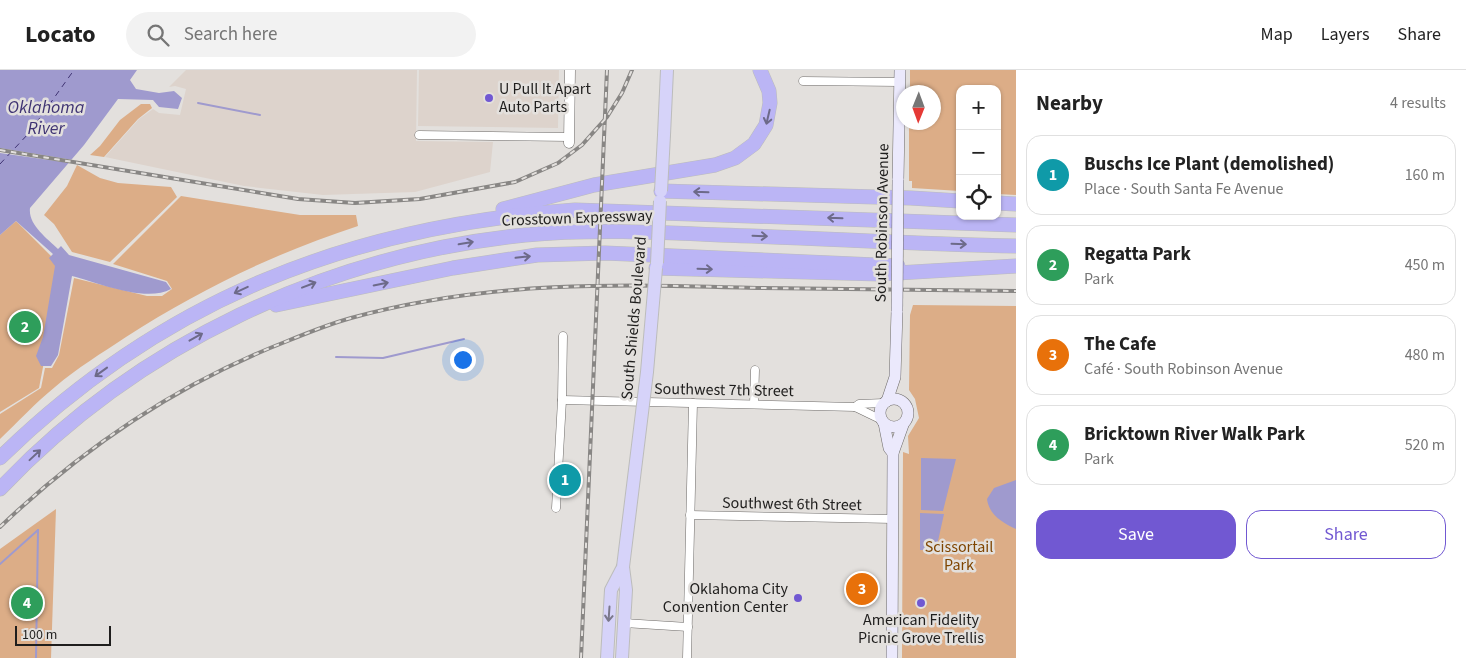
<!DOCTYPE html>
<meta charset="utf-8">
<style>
:root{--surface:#fff;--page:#f2f2f2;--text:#222;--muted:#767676;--line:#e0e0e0;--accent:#7158d2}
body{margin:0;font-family:"Source Sans 3",sans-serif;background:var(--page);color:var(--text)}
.controls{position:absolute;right:15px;top:15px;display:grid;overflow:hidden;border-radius:10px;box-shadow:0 1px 4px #0004}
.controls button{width:45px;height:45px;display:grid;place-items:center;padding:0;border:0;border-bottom:1px solid var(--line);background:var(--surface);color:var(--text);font:25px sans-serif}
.compass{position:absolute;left:896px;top:15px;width:45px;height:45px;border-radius:50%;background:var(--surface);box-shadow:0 1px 4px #0004;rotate:181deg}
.scale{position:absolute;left:15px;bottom:12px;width:96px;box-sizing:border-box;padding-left:5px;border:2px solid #1f1e1d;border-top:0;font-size:14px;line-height:18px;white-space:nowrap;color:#1f1e1d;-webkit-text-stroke:4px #e3e0dd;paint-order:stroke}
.you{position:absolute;left:462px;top:289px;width:18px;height:18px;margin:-12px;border:4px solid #fff;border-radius:50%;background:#1a73e8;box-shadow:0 0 0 8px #1a73e833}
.badge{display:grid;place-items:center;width:32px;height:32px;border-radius:50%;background:var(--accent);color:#fff;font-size:16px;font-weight:700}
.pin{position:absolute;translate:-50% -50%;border:2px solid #fff;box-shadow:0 1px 5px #0006}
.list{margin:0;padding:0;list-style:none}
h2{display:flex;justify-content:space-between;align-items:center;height:65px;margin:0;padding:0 20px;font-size:21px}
h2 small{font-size:16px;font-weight:400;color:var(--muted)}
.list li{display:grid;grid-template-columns:32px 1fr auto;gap:15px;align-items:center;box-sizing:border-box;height:80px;margin:0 10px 10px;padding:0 10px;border:1px solid var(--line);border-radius:15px}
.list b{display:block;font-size:19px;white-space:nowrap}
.list p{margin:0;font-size:16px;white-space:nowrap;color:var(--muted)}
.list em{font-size:16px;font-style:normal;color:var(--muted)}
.actions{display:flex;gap:10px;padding:15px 20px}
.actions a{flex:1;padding:11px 0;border:1px solid var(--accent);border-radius:15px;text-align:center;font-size:18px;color:var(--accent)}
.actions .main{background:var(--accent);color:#fff}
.icon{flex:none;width:28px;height:28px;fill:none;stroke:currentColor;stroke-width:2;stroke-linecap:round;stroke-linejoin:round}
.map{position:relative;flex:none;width:1016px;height:588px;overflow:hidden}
header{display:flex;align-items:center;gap:30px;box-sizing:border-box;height:70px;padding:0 25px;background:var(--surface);border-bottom:1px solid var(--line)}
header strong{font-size:24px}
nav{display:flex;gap:28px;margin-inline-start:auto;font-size:18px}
.search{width:350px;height:45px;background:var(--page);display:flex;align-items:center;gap:12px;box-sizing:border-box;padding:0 18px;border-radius:28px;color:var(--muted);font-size:19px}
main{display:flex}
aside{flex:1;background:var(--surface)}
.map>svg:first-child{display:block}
.built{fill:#ddd3cc}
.green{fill:#dcad87}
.water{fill:#9f9ace}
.pier{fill:#e3e0dd}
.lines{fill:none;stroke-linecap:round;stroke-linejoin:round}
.stream{stroke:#9f9ace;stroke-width:2}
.ferry{stroke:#3f3373;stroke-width:1;stroke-dasharray:6 5;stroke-linecap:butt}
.minor-casing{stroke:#6e6b69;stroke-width:9}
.tertiary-casing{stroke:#6e6b69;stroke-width:11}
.secondary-casing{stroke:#6e6b69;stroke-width:12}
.primary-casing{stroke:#bcbcbb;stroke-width:14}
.motorway-casing{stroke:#bcbcbb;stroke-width:15}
.minor{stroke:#fff;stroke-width:8}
.tertiary{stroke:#fff;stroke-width:10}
.secondary{stroke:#ebe9fc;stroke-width:11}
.primary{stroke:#d6d3f9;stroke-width:12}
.motorway{stroke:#bbb5f5;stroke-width:14}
.rail-casing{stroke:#888684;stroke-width:4}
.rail{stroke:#e3e0dd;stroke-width:2;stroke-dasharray:5.5;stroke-linecap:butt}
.secondary-bridge-casing{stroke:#6e6b69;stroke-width:12;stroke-linecap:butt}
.primary-bridge-casing{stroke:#bcbcbb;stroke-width:14;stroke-linecap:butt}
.secondary-bridge{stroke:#ebe9fc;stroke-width:11}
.primary-bridge{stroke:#d6d3f9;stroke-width:12}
.oneway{stroke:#6d6a89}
.oneway2{stroke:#7a788b}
.poi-dot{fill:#7158d2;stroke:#e3e0dd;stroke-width:2}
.labels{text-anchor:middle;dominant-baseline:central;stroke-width:5;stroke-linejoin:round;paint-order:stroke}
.poi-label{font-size:16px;fill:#1f1e1d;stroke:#e3e0dd;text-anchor:start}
.street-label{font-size:16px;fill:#1f1e1d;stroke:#e3e0dd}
.park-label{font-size:16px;fill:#7f4500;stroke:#e3e0dd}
.water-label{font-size:18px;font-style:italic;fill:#3f3373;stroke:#e3e0dd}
</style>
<header>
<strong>Locato</strong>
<div class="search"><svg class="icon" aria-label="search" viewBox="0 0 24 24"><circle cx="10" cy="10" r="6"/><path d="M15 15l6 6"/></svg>Search here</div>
<nav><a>Map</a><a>Layers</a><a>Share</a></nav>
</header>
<main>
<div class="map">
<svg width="1016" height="588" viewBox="0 0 1016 588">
<rect width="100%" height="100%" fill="#e3e0dd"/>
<g class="built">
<path d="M 186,0 L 417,0 L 416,71 L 493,72 L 490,102 L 415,122 L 323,125 L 244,116 L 105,87 L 139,49 L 153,39 L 159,43 L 180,45 L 186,19 L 175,16 L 169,17 Z"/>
<path d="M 419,0 L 559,0 L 558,58 L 418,56 Z"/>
</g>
<g class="green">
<path d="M 910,0 L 1016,0 L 1016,125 L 997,124 L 997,19 L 960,19 L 960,121 L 912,118 L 912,111 L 909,111 L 909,53 L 934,52 L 934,22 L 910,22 Z"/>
<path d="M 141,34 L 150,34 L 152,38 L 138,49 L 104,87 L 90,85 L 100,76 L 120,50 Z"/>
<path d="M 77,95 L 100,108 L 118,113 L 171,117 L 177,127 L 110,192 L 72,182 L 54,154 L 44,145 L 67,116 Z"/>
<path d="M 181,126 L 300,145 L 356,145 L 358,156 C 275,183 199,220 126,267 C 102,283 77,298 55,317 C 35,333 18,352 0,369 L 0,344 L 41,318 L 45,298 L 52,298 L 59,285 L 74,208 L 147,226 L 162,226 L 172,219 L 167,211 L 113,194 Z"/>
<path d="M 16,151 L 62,197 L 39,318 L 0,342 L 0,165 Z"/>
<path d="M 913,235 L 1016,236 L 1016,588 L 902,588 L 903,382 L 909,384 L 908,366 L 919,348 L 915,329 L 909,320 L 910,245 Z"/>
<path d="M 56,439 L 51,588 L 0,588 L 0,479 Z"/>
</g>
<g class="water">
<path d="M 0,0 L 137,0 L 130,10 L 136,19 L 159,23 L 174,21 L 182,28 L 178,39 L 159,37 L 153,30 L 118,29 L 84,75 L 30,138 C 28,155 47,168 58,179 L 61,176 L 69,185 L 166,212 L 171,219 C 146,233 99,213 72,206 L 58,285 L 51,296 L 41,296 L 36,286 L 43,267 L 55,196 L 49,188 L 53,184 L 16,151 L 0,165 Z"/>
<path d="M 921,388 L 956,389 L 943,441 L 921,440 Z"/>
<path d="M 1016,410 L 1016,459 C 1003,453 989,445 987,429 L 994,418 Z"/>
<path d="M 920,443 L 944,444 L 936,480 L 920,480 Z"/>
</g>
<path class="pier" d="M 0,78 L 73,90 L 70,93 L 0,83 Z"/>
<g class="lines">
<g class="stream">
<path d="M 198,33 L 260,45"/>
<path d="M 336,287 L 383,288 L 464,269"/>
<path d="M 0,494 L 38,460"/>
<path d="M 36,588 L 38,460"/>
</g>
<path class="ferry" d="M 0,94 L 29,63 L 74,0"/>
<g class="minor-casing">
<g id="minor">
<path d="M 803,11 L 899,12"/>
<path d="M 419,65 L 569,67"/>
<path d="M 562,330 L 855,337 L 882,350"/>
<path d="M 754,334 L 755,300"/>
<path d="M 855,337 L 859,334 L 884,333"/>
<path d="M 556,438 L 562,330 L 563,266"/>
<path d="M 690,445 L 893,449"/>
<path d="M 624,553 L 688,557"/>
<path d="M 687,588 L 693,333"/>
</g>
</g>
<g class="tertiary-casing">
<path id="tertiary" d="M 569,73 L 570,0"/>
</g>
<g class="secondary-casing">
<g id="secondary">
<path d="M 898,110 L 900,0"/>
<circle cx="894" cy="343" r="14"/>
<path d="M 887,331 L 895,307 L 897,241"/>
<path d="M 884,353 L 889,378 L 893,383"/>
<path d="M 892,588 L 893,383 L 903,355"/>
</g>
</g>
<g class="primary-casing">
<g id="primary">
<path d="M 664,65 L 667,0"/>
<path d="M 607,588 L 611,520 L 623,497"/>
<path d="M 622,588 L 626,520 L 623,497"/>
</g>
</g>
<g class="motorway-casing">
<g id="motorway">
<path d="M 661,121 L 911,128 L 960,131"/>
<path d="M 997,133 L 1016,134"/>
<path d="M 503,139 L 594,115 L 715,95 L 735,88 L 754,74 L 766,55 L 770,33 L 769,21 L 760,0"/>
<path d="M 656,198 L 880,204 L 1016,196"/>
<path d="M 276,235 L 453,198 L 537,185 L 605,183 L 898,196"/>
<path d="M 0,388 C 162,229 351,156 575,140 L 1016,155"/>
<path d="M 0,419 C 137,274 327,185 525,165 C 590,159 656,162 721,165 C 819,168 918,174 1016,176"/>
</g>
</g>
<use href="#minor" class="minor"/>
<use href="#tertiary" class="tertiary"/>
<use href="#secondary" class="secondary"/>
<use href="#primary" class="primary"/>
<use href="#motorway" class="motorway"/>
<g class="rail-casing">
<g id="rail">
<path d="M 0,80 L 298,129 L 355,133 L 420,129 L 515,112 L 558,93 L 582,75 L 607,47 L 622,23 L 632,0"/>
<path d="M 0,457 C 84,377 177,314 285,272 C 307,263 329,254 351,248 C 491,210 619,214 761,218 C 846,219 931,220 1016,221"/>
<path d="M 581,588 L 607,0"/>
</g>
</g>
<use href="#rail" class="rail"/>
<g class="secondary-bridge-casing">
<path id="secondary-bridge" d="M 897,241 L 898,110"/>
</g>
<g class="primary-bridge-casing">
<g id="primary-bridge">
<path d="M 661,121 L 664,65"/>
<path d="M 657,193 L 660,131"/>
<path d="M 623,497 L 647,302 L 656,198"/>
</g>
</g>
<use href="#secondary-bridge" class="secondary-bridge"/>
<use href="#primary-bridge" class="primary-bridge"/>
</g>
<defs><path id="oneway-shaft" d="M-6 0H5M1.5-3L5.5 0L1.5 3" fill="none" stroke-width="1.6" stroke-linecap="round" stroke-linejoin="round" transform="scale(1.25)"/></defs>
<g class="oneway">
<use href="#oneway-shaft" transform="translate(768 47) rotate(103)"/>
<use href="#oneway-shaft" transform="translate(701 122) rotate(-178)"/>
<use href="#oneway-shaft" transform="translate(835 148) rotate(-178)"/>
<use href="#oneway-shaft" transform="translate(760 166) rotate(2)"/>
<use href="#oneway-shaft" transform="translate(466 173) rotate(-10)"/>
<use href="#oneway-shaft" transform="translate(959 174) rotate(2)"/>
<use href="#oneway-shaft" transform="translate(523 187) rotate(-6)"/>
<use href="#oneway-shaft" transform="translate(705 199) rotate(2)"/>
<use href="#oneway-shaft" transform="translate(381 214) rotate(-11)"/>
<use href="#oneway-shaft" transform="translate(309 215) rotate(-21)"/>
<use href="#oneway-shaft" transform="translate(241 220) rotate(155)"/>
<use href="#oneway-shaft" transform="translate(196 267) rotate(-29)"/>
<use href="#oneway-shaft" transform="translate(101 302) rotate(144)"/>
<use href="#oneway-shaft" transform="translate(35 385) rotate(-43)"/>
</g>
<use class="oneway2" href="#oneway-shaft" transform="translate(609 544) rotate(94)"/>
<g class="poi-dot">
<circle cx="489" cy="28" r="5"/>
<circle cx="798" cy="528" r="5"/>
<circle cx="921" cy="533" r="5"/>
</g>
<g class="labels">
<g class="poi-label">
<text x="499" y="19">U Pull It Apart<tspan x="499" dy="18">Auto Parts</tspan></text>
<text x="788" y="519" text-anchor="end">Oklahoma City<tspan x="788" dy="18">Convention Center</tspan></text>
<text x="921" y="550" text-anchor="middle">American Fidelity<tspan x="921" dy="18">Picnic Grove Trellis</tspan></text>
</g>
<g class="street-label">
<text transform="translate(577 148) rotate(-2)">Crosstown Expressway</text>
<text transform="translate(882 153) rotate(-89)">South Robinson Avenue</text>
<text transform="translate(634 248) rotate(-85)">South Shields Boulevard</text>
<text transform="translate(724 320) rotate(1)">Southwest 7th Street</text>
<text transform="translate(792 434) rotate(1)">Southwest 6th Street</text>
</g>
<g class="park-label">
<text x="959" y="477">Scissortail<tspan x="959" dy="18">Park</tspan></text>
</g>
<g class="water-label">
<text x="46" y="37">Oklahoma<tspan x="46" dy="21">River</tspan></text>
</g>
</g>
</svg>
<div class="controls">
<button>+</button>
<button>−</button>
<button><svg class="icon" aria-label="locate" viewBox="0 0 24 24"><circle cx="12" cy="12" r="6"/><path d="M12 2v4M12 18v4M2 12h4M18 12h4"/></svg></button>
</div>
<svg class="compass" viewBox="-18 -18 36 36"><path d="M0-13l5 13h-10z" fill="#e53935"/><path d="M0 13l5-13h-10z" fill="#767676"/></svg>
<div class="scale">100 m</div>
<div class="you"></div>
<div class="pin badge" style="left:565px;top:410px;background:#0f9aa8">1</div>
<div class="pin badge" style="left:25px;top:257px;background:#2e9e5b">2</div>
<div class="pin badge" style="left:862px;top:519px;background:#e8710a">3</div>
<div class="pin badge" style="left:27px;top:533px;background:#2e9e5b">4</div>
</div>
<aside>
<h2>Nearby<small>4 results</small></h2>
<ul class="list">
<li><span class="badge" style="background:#0f9aa8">1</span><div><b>Buschs Ice Plant (demolished)</b><p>Place · South Santa Fe Avenue</p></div><em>160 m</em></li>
<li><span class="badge" style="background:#2e9e5b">2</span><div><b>Regatta Park</b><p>Park</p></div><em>450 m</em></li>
<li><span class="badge" style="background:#e8710a">3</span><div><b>The Cafe</b><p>Café · South Robinson Avenue</p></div><em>480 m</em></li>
<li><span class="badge" style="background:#2e9e5b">4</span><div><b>Bricktown River Walk Park</b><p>Park</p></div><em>520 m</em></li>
</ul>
<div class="actions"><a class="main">Save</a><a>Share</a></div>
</aside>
</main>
